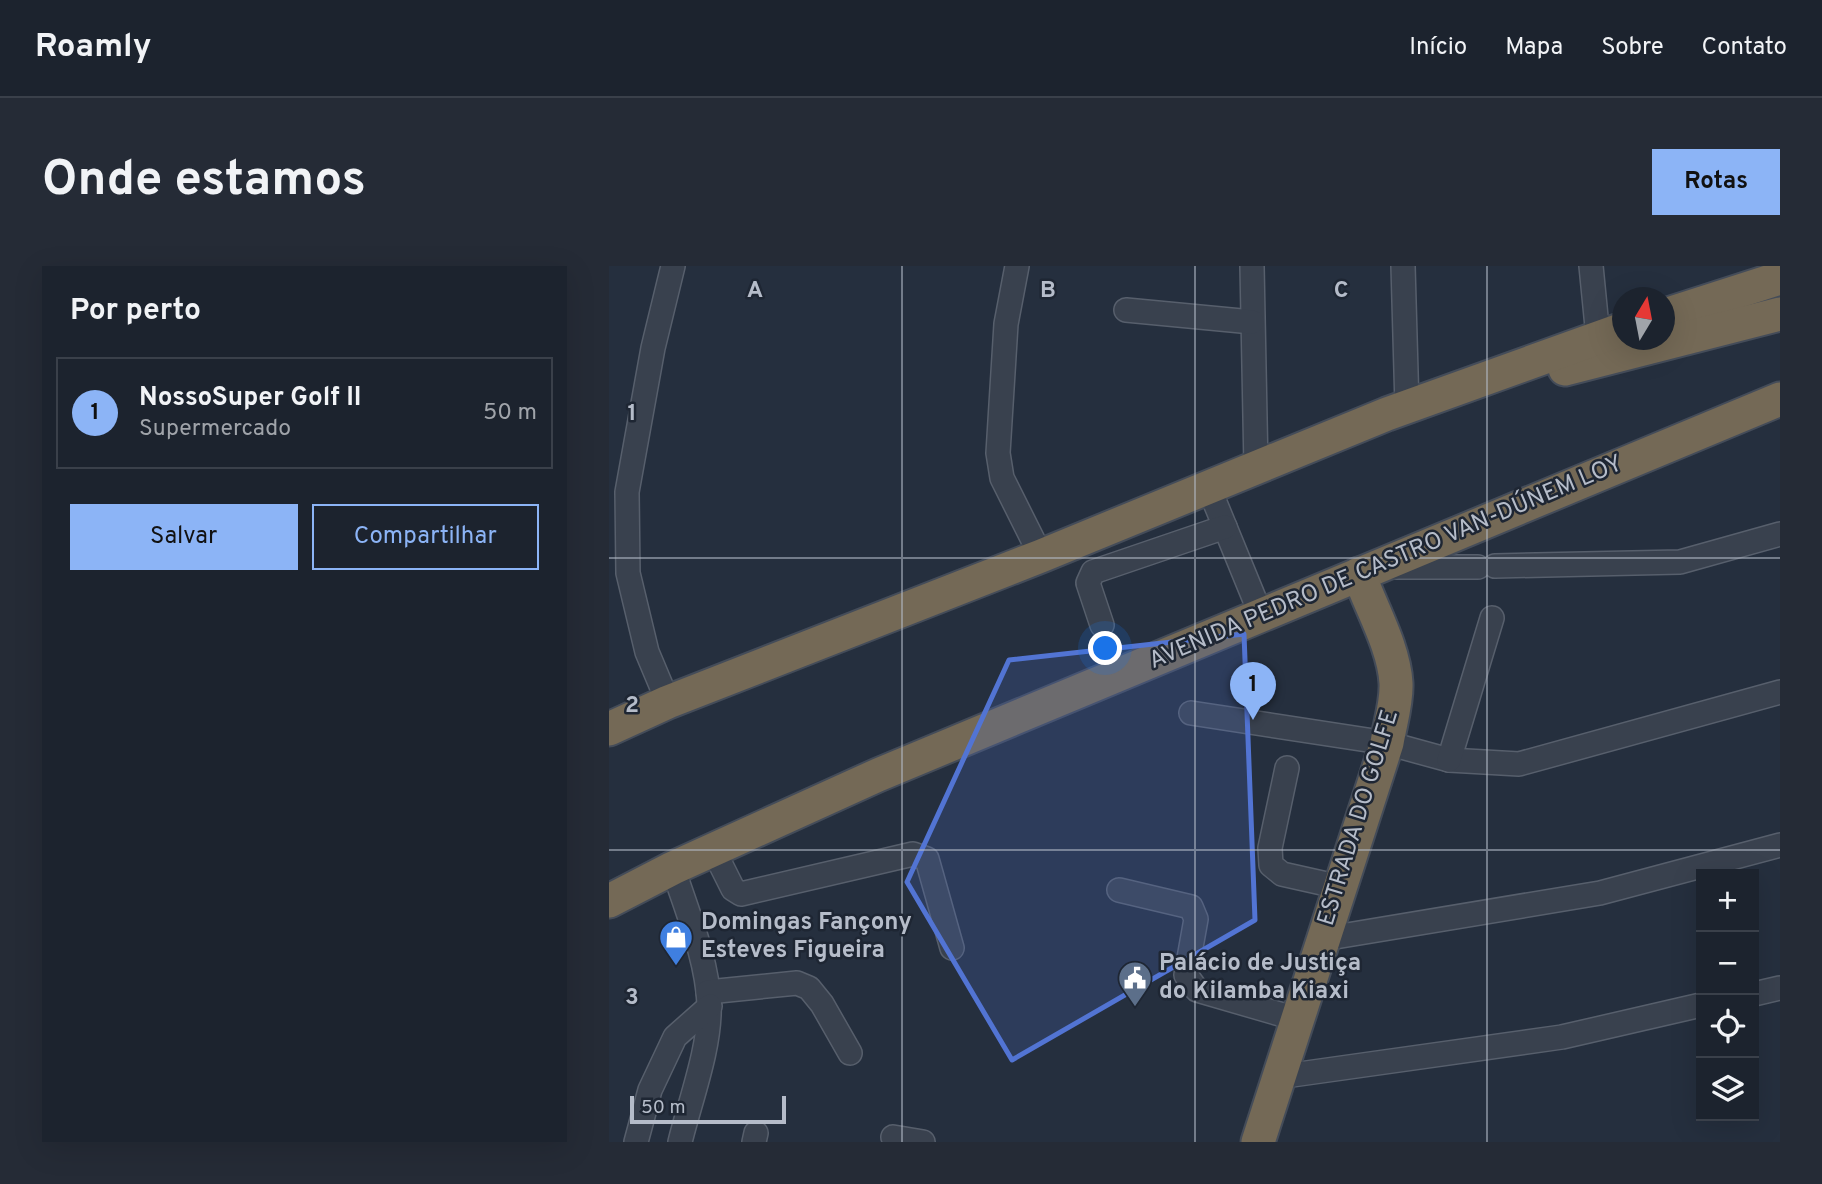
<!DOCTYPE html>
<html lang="pt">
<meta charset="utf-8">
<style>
:root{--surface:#1c232e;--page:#252b36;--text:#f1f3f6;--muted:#a0a4aa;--line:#3a404a;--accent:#8cb4f6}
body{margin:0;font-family:Overpass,sans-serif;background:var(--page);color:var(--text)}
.controls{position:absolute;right:21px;bottom:21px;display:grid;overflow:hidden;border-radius:0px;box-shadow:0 7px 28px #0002}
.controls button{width:63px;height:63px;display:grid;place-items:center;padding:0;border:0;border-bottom:2px solid var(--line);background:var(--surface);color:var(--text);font:35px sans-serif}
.compass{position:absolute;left:1003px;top:21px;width:63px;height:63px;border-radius:50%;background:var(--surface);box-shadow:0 7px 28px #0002;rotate:10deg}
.scale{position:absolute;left:21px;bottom:18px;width:156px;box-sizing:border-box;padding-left:7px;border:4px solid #b5bcc9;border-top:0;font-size:19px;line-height:24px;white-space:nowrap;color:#b5bcc9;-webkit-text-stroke:5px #1e2633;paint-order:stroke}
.you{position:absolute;left:497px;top:383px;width:24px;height:24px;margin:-18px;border:5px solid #fff;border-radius:50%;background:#1a73e8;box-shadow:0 0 0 10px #1a73e833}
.badge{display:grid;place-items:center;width:46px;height:46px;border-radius:50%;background:var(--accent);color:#111;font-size:23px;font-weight:700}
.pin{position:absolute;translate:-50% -58px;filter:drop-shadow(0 2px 4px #0008)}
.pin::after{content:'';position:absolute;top:37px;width:24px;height:21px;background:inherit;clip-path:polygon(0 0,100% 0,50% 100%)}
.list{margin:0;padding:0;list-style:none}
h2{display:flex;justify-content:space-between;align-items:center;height:91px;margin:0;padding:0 28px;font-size:30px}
h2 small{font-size:23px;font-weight:400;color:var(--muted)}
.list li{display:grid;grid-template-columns:46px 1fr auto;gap:21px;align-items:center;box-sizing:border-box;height:112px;margin:0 14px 14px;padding:0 14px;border:2px solid var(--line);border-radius:0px}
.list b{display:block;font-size:26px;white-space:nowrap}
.list p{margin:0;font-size:23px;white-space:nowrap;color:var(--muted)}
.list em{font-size:23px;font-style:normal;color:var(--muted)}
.actions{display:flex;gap:14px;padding:21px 28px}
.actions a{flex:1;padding:16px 0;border:2px solid var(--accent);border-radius:0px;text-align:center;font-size:24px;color:var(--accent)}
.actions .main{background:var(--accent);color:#111}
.icon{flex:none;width:38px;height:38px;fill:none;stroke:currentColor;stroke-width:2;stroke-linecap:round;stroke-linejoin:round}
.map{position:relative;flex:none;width:1171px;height:876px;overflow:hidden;border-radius:0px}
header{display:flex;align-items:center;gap:42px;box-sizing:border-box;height:98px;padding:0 35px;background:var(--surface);border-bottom:2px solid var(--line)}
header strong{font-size:33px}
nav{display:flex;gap:38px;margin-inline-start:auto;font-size:24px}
.intro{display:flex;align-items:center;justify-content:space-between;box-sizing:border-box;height:168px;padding:0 42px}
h1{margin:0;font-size:49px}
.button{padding:18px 32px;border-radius:0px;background:var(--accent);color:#111;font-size:24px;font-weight:700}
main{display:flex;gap:42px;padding:0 42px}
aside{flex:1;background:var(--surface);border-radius:0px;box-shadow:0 7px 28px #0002}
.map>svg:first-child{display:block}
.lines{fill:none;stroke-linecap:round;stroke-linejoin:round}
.minor-casing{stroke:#575f6c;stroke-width:26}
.highway-casing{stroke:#444c59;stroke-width:37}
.minor{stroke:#39414e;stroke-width:23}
.highway{stroke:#746956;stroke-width:33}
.marked{fill:#5274d3;fill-opacity:0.2;stroke:#5274d3;stroke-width:5;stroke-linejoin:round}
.grid{fill:none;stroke:#b5bcc9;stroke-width:2;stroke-opacity:0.55}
.labels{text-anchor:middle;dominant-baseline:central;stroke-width:5;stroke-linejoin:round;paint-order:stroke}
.street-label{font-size:24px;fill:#b5bcc9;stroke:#1e2633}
.poi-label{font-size:24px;font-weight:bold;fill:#b5bcc9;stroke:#1e2633;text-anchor:start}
.grid-label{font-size:23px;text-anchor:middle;font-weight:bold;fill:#b5bcc9;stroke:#1e2633;stroke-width:5;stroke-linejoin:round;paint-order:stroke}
</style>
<header>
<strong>Roamly</strong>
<nav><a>Início</a><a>Mapa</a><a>Sobre</a><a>Contato</a></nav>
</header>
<div class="intro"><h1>Onde estamos</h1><a class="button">Rotas</a></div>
<main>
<aside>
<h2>Por perto<small></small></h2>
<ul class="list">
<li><span class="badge">1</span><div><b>NossoSuper Golf II</b><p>Supermercado</p></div><em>50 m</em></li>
</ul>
<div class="actions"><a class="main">Salvar</a><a>Compartilhar</a></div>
</aside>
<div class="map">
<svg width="1171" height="876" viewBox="0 0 1171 876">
<rect width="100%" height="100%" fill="#252f3e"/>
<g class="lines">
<g class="minor-casing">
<g id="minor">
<path d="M 408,0 L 397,58 L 389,187 L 393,212 L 432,290"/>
<path d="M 643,0 L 647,202"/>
<path d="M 794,0 L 798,141"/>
<path d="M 982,0 L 989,71"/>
<path d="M 517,44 L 643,56"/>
<path d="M 600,222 L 652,349"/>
<path d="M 886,300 L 1071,296 L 1171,268"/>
<path d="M 779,301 L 869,301"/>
<path d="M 493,359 L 479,317 L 484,306 L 616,261"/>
<path d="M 59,436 L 38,386 L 19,307 L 18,226 L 44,82 L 64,0"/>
<path d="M 582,447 L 778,477 L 840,494 L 910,498 L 1171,426"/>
<path d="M 840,494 L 883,352"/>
<path d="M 678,502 L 661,582 L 662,599 L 673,608 L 731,621"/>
<path d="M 104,583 L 124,623 L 132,628 L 304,588 L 318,593 L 343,682"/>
<path d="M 64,602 C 78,646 98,692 100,738 C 102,780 81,835 71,876"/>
<path d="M 510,624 L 582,641 L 587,653 L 577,709 L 588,724 L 688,753"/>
<path d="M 714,673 L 991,627 L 1171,579"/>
<path d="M 99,726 L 188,717 L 200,722 L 213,738 L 241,787"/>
<path d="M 1145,728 L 1171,722"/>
<path d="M 669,811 L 953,771 L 1092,739"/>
<path d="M 284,871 L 314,876"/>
<path d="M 27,876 L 41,824 L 66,771 L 101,740"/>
<path d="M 145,876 L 147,867"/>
</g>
</g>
<g class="highway-casing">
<g id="highway">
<path d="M 1056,49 L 1171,12"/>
<path d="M 956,103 L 1171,48"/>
<path d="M 0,463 L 59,436 L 432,290 L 778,148 L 1014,63"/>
<path d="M 0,635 L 64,602 L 269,509 L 1171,133"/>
<path d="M 649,876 L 778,477 C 781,458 788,437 787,417 C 785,381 762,342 750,308"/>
</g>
</g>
<use href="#minor" class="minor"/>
<use href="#highway" class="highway"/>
</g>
<path class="marked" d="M 635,368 L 646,654 L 403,794 L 298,616 L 400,394 Z"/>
<path class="grid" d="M 293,0 L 293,876M 586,0 L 586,876M 878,0 L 878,876M 0,292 L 1171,292M 0,584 L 1171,584"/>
<defs>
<g id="shop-pin" transform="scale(1.75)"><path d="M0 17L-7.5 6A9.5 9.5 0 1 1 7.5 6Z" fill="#3f7fe0" stroke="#1e2633"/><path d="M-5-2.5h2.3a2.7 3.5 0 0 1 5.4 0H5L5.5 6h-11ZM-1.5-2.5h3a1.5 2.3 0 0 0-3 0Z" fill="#fff"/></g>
<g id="civic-pin" transform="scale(1.75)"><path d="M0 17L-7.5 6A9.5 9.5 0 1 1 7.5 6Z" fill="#5c6f8a" stroke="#1e2633"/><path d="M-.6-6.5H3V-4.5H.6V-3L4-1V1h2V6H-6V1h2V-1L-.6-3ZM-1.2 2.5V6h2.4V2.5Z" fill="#fff"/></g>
</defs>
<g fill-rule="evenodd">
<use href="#shop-pin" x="67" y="671"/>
<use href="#civic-pin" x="526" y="712"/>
</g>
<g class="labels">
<g class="street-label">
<text transform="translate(777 297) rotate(-23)">AVENIDA PEDRO DE CASTRO VAN-DÚNEM LOY</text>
<text transform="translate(750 552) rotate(-73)">ESTRADA DO GOLFE</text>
</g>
<g class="poi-label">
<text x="92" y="657">Domingas Fançony<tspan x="92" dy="28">Esteves Figueira</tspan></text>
<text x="550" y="698">Palácio de Justiça<tspan x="550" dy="28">do Kilamba Kiaxi</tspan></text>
</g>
</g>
<g class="grid-label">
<text x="146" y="31">A</text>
<text x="439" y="31">B</text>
<text x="732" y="31">C</text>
<text x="23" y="154">1</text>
<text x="23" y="446">2</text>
<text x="23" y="738">3</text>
</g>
</svg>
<div class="controls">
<button>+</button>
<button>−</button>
<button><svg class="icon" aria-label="locate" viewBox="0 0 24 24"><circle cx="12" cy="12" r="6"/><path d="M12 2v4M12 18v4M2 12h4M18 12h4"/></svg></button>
<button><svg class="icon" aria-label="layers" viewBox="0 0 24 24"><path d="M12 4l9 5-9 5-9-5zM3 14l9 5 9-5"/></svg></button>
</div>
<svg class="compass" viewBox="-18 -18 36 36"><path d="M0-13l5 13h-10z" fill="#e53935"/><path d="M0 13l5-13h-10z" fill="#a0a4aa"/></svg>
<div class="scale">50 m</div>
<div class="you"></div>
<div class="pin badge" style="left:644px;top:454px">1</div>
</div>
</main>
